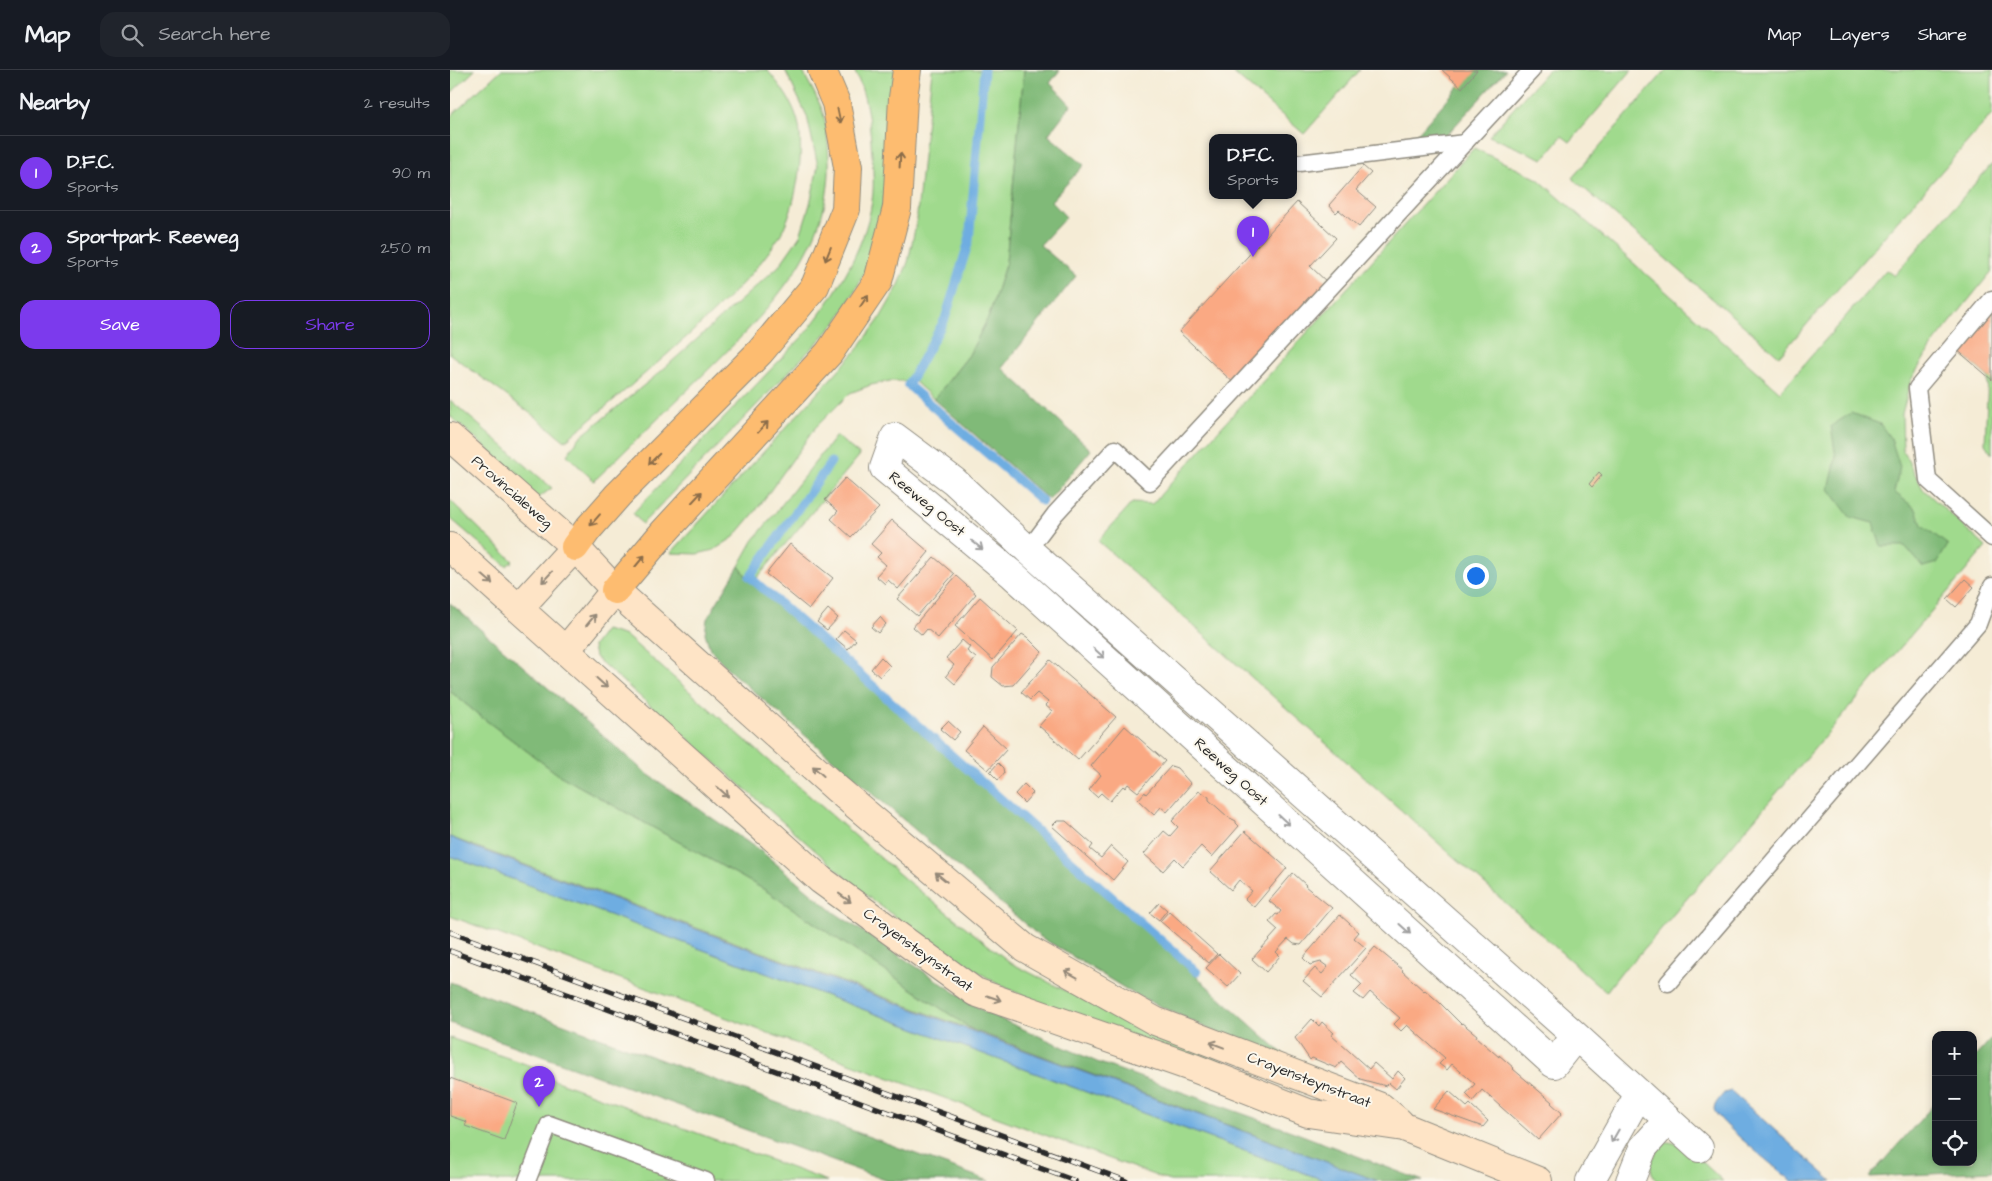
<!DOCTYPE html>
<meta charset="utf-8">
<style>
:root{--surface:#171b24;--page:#20242c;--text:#f1f3f6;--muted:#9ea1a6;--line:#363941;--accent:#7c3aed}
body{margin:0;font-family:"Architects Daughter",sans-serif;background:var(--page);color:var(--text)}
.controls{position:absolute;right:15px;bottom:15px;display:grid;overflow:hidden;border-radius:10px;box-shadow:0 2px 8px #0003}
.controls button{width:45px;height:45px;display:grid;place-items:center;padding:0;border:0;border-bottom:1px solid var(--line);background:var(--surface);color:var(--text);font:25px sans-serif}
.you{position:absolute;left:1025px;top:505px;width:18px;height:18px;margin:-12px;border:4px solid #fff;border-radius:50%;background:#1a73e8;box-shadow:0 0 0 8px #1a73e833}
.badge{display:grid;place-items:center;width:32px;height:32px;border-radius:50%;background:var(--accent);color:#fff;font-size:16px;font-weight:700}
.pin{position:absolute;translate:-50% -41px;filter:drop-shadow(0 1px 2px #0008)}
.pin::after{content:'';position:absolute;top:26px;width:18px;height:15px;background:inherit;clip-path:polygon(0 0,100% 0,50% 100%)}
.popup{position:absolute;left:759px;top:64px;width:88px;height:65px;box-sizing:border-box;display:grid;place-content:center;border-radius:10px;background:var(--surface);filter:drop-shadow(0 1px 4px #0005);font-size:16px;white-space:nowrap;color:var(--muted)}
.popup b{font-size:19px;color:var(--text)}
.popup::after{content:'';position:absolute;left:50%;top:100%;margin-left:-10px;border:10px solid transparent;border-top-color:var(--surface)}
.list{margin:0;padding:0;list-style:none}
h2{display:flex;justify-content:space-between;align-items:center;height:65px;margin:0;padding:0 20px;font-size:21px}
h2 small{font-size:16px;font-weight:400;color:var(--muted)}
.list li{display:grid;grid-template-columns:32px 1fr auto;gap:15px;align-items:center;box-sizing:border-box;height:75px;padding:0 20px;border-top:1px solid var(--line)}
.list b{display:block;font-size:19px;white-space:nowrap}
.list p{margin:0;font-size:16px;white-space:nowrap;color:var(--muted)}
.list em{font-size:16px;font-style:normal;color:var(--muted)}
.actions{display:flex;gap:10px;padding:15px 20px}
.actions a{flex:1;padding:11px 0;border:1px solid var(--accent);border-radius:15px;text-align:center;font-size:18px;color:var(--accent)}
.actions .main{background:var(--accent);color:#fff}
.icon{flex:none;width:28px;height:28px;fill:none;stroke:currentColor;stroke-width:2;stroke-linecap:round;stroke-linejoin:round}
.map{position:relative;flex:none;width:1542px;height:1111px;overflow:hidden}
header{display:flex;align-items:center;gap:30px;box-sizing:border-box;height:70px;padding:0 25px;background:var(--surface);border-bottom:1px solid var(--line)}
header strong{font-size:24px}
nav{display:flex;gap:28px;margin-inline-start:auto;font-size:18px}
.search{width:350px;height:45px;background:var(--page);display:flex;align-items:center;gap:12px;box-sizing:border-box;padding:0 18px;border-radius:15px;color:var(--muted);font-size:19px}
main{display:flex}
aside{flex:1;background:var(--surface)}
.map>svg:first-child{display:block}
.green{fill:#a0da8d;stroke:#66825c}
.forest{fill:#80ba78;stroke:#567252}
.water{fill:#6eade1;stroke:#4c6c86}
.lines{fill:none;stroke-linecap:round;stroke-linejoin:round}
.stream{stroke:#6eade1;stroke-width:9}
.building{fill:#faa983}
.service-casing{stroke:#908c80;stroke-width:19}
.minor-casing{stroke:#908c80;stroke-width:30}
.secondary-casing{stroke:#908c80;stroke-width:30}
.trunk-casing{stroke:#908c80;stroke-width:30}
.service{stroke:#fff;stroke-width:16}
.minor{stroke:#fff;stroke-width:28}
.secondary{stroke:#fee4c6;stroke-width:28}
.trunk{stroke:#fdbc70;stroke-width:28}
.rail-casing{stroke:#2b2b2b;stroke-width:5.5}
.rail{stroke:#fbf7ec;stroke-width:4;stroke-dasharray:11;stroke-linecap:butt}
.oneway{stroke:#8a6c4a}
.oneway2{stroke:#a0a0a0}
.oneway3{stroke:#948878}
.labels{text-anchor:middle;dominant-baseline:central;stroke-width:4;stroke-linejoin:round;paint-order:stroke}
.street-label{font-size:15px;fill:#2b2b2b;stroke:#fbf7ec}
</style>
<header>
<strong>Map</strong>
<div class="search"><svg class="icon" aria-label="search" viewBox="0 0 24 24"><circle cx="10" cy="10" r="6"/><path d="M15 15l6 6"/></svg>Search here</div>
<nav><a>Map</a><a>Layers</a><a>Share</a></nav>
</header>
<main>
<aside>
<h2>Nearby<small>2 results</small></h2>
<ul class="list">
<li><span class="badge">1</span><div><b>D.F.C.</b><p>Sports</p></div><em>90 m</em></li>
<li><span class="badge">2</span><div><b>Sportpark Reeweg</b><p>Sports</p></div><em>250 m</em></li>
</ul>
<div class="actions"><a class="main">Save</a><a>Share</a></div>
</aside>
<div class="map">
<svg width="1542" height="1111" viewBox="0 0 1542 1111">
<rect width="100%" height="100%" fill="#fbf7ec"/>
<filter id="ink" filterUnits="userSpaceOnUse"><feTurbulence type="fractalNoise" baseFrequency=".02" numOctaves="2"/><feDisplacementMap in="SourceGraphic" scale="10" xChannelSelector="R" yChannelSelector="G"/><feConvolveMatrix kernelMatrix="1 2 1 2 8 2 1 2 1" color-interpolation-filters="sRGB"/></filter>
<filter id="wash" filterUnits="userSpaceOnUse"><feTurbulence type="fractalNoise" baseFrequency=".0096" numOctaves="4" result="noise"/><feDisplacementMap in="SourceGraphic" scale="20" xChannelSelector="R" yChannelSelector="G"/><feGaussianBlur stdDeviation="1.12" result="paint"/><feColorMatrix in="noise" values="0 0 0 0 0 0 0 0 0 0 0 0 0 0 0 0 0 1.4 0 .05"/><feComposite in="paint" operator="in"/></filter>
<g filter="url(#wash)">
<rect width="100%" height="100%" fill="#f5ecd6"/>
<g class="green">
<path d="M 0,0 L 25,0 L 0,24 Z"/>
<path d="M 51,0 L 317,0 C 331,16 345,35 349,56 C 354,88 346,139 329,167 C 306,203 274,233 242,262 C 201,300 157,335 115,371 L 88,349 L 0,284 L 0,47 Z"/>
<path d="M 335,0 L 352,0 C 358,12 366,25 371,37 C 377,54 378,72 379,90 C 382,178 317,242 258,300 C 220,337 182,374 144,411 L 117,385 L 129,368 L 209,303 L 329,196 L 350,166 L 360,134 L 368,96 L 357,46 Z"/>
<path d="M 404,0 L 445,0 C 441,62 440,125 421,185 C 413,210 399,231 386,253 L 192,454 L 183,443 L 353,266 C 383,229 415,180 422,131 C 425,111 422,90 421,70 C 419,47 415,21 404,0 Z"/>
<path d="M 482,0 L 574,0 L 556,192 L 539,246 L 519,285 L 484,329 L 464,311 L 440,311 L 421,315 L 400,323 L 365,358 L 305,442 L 284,467 L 264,480 L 247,484 L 221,483 L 406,281 L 429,250 L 449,215 L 458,192 L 466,154 Z"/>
<path d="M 780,0 L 910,0 L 854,64 Z"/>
<path d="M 1098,0 L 1182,0 L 1120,72 L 1112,66 L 1093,89 L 1039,66 Z"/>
<path d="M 1216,0 L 1542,0 L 1542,44 L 1329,286 L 1122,108 Z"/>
<path d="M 1024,78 L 1088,109 L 1330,322 L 1436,200 L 1444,206 L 1542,94 L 1542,201 L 1483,274 L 1461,310 L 1452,344 L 1453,381 L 1473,419 L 1536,477 L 1188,886 L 1172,901 L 1156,922 L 648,471 L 682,433 L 702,434 Z"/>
<path d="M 1542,237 L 1542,384 L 1535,374 L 1538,307 L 1506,279 Z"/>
<path d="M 0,330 L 102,418 L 88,428 L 52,392 L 0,346 Z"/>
<path d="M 386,366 L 410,385 L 302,514 L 289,496 L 303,471 Z"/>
<path d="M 0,430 L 9,439 L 63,491 L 56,496 L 0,448 Z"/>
<path d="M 155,560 L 176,566 L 456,810 L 561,893 L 661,944 L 807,1005 L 752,991 L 602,939 L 546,913 L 474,868 L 417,826 L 145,587 L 143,576 Z"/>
<path d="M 0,621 L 30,646 L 109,705 L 315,820 L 523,960 L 0,767 Z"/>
<path d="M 0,786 L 876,1111 L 720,1111 L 0,846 Z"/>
<path d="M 0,968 L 84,997 L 82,1002 L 377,1111 L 0,1111 Z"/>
<path d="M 1216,1072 C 1235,1071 1259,1099 1273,1111 L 1207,1111 L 1202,1103 L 1200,1094 L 1211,1074 Z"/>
</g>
<g class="forest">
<path d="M 574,0 L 610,0 L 600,13 L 621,35 L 598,65 L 634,95 L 601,131 L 616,147 L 590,175 L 626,206 L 552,298 L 641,380 L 599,430 L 484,329 L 519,285 L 539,246 L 556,192 Z"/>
<path d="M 1023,0 L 1056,0 L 992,70 L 958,74 Z"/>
<path d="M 1401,343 L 1430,354 L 1441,369 L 1450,397 L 1444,422 L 1466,439 L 1472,455 L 1498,475 L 1487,493 L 1473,497 L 1455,476 L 1431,476 L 1423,453 L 1400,447 L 1379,419 L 1386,388 L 1381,356 Z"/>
<path d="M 289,496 L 302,514 L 357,559 L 840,990 L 780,969 L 684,924 L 589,866 L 281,602 L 260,579 L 255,563 L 257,549 Z"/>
<path d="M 0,533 L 196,703 L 312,782 L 385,843 L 535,942 L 647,992 L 844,1062 L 973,1111 L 928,1111 L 523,960 L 315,820 L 109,705 L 30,646 L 0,621 Z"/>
<path d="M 0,912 L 539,1111 L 438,1111 L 0,953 Z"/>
<path d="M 1542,968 L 1542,1101 L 1419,1107 L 1486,1032 L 1486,1092 L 1523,1092 L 1523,989 Z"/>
</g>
<g class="water">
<path d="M 0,767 L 21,776 L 928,1111 L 876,1111 L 0,786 Z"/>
<path d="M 1281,1021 L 1382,1111 L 1342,1111 C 1330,1101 1265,1050 1264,1039 C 1264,1034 1271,1027 1274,1023 Z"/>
</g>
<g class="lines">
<g class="stream">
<path d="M 534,0 L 519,171 L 495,249 L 458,315 L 592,431"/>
<path d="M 381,392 L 300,507 L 747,902"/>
</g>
</g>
<g id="blocks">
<g class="building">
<path d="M 992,0 L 1027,0 L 1012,18 Z"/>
<path d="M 913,96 L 921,103 L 906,120 L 926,137 L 909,157 L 889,140 L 886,143 L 879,135 Z"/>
<path d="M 847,132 L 886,168 L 860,196 L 879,214 L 787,316 L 729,262 Z"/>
<path d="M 1542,237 L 1542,310 L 1506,279 Z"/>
<path d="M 1149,402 L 1152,405 L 1142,417 L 1139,414 Z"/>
<path d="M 395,408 L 429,438 L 401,467 L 381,449 L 388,441 L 375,430 Z"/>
<path d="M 442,450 L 479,482 L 448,519 L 438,510 L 435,514 L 426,506 L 436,495 L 427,487 L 431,483 L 421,474 Z"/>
<path d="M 340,474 L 383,508 L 359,539 L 316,504 Z"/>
<path d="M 484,487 L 504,504 L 467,546 L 447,529 Z"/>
<path d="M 506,506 L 526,524 L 488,568 L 477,559 L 472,565 L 463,557 Z"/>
<path d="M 1515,509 L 1524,517 L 1506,537 L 1497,529 Z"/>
<path d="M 530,527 L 568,561 L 543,590 L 505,556 Z"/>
<path d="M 378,539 L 388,548 L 377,560 L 367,552 Z"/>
<path d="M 430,547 L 436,554 L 428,563 L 421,557 Z"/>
<path d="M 394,560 L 406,570 L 398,579 L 386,569 Z"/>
<path d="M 572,564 L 577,567 L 592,582 L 563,615 L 553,616 L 542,607 L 543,597 Z"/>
<path d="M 512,570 L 520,577 L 517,581 L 526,588 L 505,614 L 496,606 L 504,595 L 496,588 Z"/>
<path d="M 431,587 L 440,596 L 430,607 L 421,599 Z"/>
<path d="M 600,590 L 666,647 L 628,690 L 589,656 L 602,641 L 595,635 L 598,632 L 587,623 L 580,630 L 571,622 Z"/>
<path d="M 498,651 L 510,662 L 503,670 L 490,659 Z"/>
<path d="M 675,656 L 715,691 L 688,722 L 678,714 L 675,718 L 673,716 L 660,731 L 651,723 L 647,727 L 639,720 L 651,705 L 641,696 Z"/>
<path d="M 533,657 L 557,679 L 538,700 L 514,680 Z"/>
<path d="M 548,693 L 553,698 L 554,703 L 548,710 L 540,702 Z"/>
<path d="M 721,696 L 727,698 L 741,714 L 717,742 L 711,737 L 704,745 L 688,730 L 695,722 L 696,724 Z"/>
<path d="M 574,714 L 583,723 L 574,733 L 565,724 Z"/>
<path d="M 749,721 L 759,727 L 759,730 L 778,747 L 786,751 L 786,753 L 789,756 L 762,787 L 751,776 L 733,796 L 725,788 L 713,801 L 694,784 L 714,761 L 720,766 L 728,757 L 722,751 Z"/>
<path d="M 607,751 L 616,751 L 643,775 L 640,779 L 651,788 L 661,776 L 678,792 L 663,810 L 602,756 Z"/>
<path d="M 795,761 L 837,798 L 804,837 L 795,829 L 802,821 L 789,810 L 781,820 L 760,801 Z"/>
<path d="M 843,803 L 856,815 L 855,816 L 882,838 L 851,875 L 844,874 L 838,869 L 826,882 L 830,886 L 816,902 L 802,889 L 828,860 L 819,852 L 826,844 L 828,845 L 831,841 L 819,831 Z"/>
<path d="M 709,833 L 717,840 L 709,850 L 700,843 Z"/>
<path d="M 719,841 L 767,884 L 759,893 L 710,851 Z"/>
<path d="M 890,845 L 909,862 L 904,868 L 916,878 L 872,927 L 853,911 L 865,898 L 872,904 L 878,897 L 871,892 L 860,895 L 853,888 Z"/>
<path d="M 925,877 L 953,900 L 952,901 L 974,921 L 975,920 L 990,933 L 1011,954 L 1012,953 L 1027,965 L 1026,967 L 1049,987 L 1049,985 L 1064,998 L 1063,999 L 1102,1032 L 1101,1033 L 1112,1043 L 1088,1070 L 1032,1020 L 1023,1031 L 1016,1024 L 1025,1014 L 1002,994 L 997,1000 L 989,994 L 995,988 L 957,955 L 951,961 L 944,954 L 950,948 L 920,922 L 913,930 L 904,923 L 912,915 L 901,905 Z"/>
<path d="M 769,884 L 790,904 L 778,917 L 756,898 Z"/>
<path d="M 862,949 L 869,956 L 872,952 L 884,963 L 881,965 L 919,999 L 924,993 L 942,1009 L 948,1001 L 955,1008 L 946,1019 L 939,1013 L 936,1016 L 910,1009 L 891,992 L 886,998 L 862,988 L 860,990 L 845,968 Z"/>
<path d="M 0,1008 L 67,1033 L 54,1070 L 15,1056 L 17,1052 L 0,1046 Z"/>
<path d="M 999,1021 L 1017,1037 L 1020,1034 L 1038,1051 L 1033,1057 L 983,1039 Z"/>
</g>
</g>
</g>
<g filter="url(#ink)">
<use href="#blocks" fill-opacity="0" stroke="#908c80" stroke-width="1"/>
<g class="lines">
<g class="service-casing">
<g id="service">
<path d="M 849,93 L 1015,73"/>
<path d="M 1542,229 L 1467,318 L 1478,410 L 1542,468"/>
<path d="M 578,480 L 605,444 L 665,379 L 700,412 L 1082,0"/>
<path d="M 1218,913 L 1528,554 L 1542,516"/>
<path d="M 77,1111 L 99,1054 L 256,1111"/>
</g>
</g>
<g class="minor-casing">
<g id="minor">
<path d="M 1126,966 L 1104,994 L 563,505 L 434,398 L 445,367 L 504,411 L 578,480 L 1126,966 L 1249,1078"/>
<path d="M 1140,1111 L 1189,1024"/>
<path d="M 1180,1111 L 1193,1078 L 1218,1050"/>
</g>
</g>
<g class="secondary-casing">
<g id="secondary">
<path d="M 0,367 L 125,477 L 165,520 L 387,719 L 575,878 L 705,951 L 931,1037 L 949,1052"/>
<path d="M 0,477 L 371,810 L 525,922 L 744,998 L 858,1043 L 954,1057 L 1088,1111"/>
<path d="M 69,538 L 125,477"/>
<path d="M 116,580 L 165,520"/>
</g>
</g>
<g class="trunk-casing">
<g id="trunk">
<path d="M 125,477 L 138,459 L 168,425 L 310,282 L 365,216 L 396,139 L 398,97 L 386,33 L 372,0"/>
<path d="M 165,520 L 214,462 L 379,283 L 428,211 L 447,138 L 453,28 L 457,0"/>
</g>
</g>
<use href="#service" class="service"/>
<use href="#minor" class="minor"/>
<use href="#secondary" class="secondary"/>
<use href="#trunk" class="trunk"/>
<g class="rail-casing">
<g id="rail">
<path d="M 0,862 L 676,1111"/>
<path d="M 0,881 L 625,1111"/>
</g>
</g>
<use href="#rail" class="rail"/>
</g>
<defs><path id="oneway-shaft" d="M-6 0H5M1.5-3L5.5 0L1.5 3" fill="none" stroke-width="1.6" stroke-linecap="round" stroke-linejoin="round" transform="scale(1.25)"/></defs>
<g class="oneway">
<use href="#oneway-shaft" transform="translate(389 46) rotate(78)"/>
<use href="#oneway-shaft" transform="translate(450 90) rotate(-87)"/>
<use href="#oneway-shaft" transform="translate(378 184) rotate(112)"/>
<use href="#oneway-shaft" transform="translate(414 231) rotate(-56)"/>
<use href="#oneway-shaft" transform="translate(313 357) rotate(-48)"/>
<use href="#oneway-shaft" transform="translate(204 389) rotate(135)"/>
<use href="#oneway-shaft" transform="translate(247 427) rotate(-47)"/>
<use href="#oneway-shaft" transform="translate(145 450) rotate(131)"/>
<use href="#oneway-shaft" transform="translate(190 491) rotate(-50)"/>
</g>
<g class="oneway2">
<use href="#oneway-shaft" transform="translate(527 475) rotate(39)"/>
<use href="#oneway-shaft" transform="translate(649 583) rotate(42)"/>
<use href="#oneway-shaft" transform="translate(834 750) rotate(42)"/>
<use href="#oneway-shaft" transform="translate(955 859) rotate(42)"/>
<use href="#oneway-shaft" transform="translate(1165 1066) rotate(120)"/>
</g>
<g class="oneway3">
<use href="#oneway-shaft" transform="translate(97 507) rotate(133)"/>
<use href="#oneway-shaft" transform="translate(37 509) rotate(41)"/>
<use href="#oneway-shaft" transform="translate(141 550) rotate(-50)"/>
<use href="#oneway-shaft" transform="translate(152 613) rotate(42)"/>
<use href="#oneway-shaft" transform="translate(368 701) rotate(-138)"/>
<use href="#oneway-shaft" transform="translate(273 722) rotate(42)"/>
<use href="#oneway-shaft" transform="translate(491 807) rotate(-140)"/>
<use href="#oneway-shaft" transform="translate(395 828) rotate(36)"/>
<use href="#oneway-shaft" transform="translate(621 904) rotate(-151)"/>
<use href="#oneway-shaft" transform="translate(544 928) rotate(19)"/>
<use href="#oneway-shaft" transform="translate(767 975) rotate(-159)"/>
</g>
</g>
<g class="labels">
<g class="street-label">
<text transform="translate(62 422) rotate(41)">Provincialeweg</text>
<text transform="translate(477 434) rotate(39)">Reeweg Oost</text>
<text transform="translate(781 702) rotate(42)">Reeweg Oost</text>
<text transform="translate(468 880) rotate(36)">Crayensteynstraat</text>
<text transform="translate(859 1010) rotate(21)">Crayensteynstraat</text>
</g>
</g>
</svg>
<div class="controls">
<button>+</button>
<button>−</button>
<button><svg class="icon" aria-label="locate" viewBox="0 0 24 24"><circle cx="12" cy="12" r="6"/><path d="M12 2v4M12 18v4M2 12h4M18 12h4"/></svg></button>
</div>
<div class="you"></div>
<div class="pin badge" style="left:803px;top:187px">1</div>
<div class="popup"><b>D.F.C.</b>Sports</div>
<div class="pin badge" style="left:89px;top:1037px">2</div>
</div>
</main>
